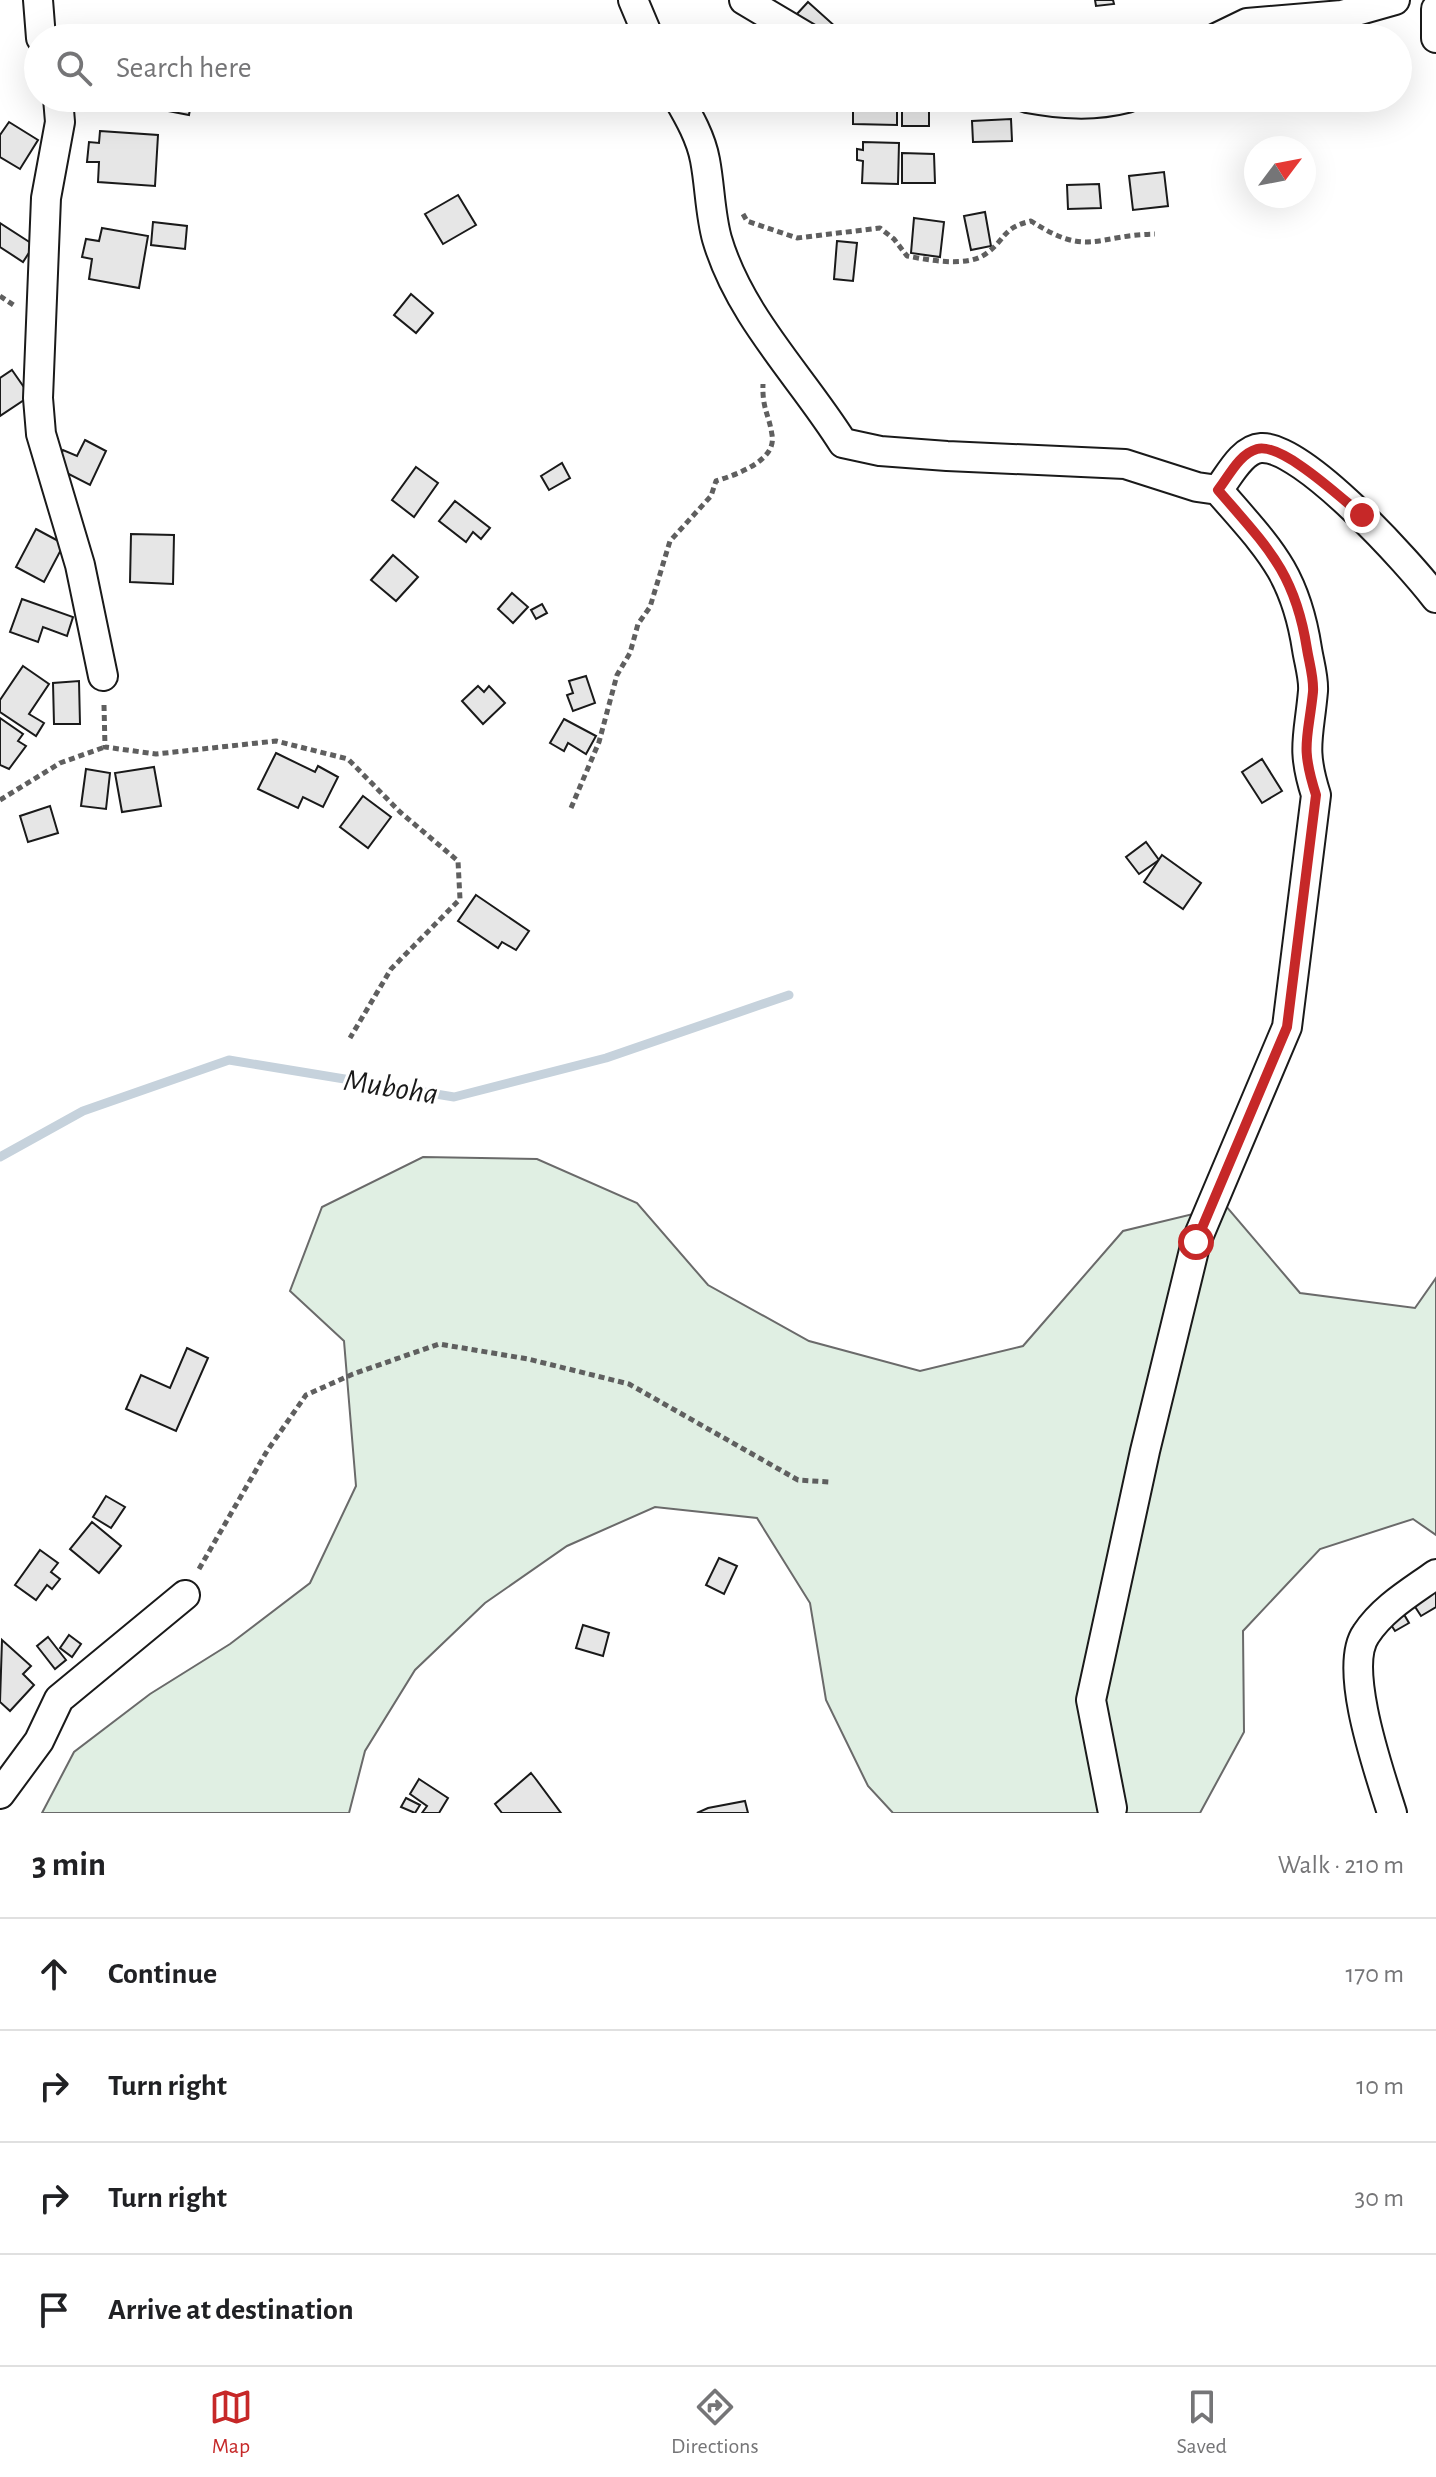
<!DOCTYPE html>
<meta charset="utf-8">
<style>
:root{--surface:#fff;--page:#f2f2f2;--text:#202124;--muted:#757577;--line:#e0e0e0;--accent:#c62828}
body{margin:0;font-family:"Alegreya Sans",sans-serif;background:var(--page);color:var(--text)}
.compass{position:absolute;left:1244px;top:136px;width:72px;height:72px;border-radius:50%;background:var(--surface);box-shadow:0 8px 32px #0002;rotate:58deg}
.stop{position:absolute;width:24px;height:24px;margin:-18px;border:6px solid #c62828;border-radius:50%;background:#fff}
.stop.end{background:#c62828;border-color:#fff;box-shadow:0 2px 8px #0008}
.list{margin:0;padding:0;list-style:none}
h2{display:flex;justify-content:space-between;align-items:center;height:104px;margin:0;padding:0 32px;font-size:34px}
h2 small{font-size:26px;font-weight:400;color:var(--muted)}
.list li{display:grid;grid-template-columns:52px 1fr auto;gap:24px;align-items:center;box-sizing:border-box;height:112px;padding:0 32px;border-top:2px solid var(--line)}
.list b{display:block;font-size:30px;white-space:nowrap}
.list em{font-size:26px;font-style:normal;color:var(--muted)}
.icon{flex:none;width:44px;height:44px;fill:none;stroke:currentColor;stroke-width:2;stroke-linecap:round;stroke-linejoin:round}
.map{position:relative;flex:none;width:1436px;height:1813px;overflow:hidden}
.search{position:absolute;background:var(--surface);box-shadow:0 8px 32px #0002;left:24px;right:24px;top:24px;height:88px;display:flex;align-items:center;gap:20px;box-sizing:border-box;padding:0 28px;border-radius:44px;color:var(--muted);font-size:30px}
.sheet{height:552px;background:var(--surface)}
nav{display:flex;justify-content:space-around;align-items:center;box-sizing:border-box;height:112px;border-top:2px solid var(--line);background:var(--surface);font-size:22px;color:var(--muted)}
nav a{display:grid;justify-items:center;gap:4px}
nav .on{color:var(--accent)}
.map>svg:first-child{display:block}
.green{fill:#e0efe3;stroke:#6a6a6a;stroke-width:2}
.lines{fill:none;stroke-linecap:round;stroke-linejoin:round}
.stream{stroke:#c6d2dc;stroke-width:9}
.building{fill:#e6e6e6;stroke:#1a1a1a;stroke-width:2}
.minor-casing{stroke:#1a1a1a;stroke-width:32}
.path{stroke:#5f5f5f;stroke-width:5;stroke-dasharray:6 4;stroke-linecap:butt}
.minor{stroke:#fff;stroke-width:28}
.route{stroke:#c62828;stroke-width:10}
.labels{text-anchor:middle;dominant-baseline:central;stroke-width:6;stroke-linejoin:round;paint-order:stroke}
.water-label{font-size:32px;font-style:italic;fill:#1a1a1a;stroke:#fff}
</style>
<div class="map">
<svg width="1436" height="1813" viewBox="0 0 1436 1813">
<rect width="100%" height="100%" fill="#fff"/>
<path class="green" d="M 423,1157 L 537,1159 L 637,1203 L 708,1285 L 809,1341 L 920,1371 L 1023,1346 L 1123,1231 L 1226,1206 L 1300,1293 L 1415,1308 L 1436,1278 L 1436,1535 L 1413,1519 L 1320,1549 L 1243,1631 L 1244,1732 L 1200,1813 L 893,1813 L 868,1786 L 826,1700 L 810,1603 L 757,1518 L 655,1507 L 567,1546 L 485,1603 L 415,1670 L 365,1751 L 349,1813 L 42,1813 L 74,1752 L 150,1694 L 230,1644 L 310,1583 L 356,1486 L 344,1341 L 290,1291 L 322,1207 Z"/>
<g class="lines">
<path class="stream" d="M 0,1157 L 83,1111 L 229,1060 L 454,1097 L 606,1058 L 789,995"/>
</g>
<g class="building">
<path d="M 1095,0 L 1113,0 L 1114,4 L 1096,6 Z"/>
<path d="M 808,2 L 837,28 L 828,38 L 823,38 L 796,15 Z"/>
<path d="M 872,27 L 904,34 L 904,38 L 870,38 Z"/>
<path d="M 143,98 L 192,98 L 189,115 L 142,106 Z"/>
<path d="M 853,100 L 897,100 L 897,125 L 853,124 Z"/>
<path d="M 902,110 L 929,111 L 929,126 L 902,126 Z"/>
<path d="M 1011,119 L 1012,141 L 973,142 L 972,121 Z"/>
<path d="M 9,122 L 38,140 L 20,169 L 0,157 L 0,135 Z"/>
<path d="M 100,131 L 158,135 L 155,186 L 98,182 L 99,162 L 87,162 L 89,142 L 99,143 Z"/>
<path d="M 863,142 L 899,143 L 898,184 L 862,183 L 863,161 L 857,160 L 857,149 L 863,150 Z"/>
<path d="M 902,153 L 934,154 L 935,183 L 902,183 Z"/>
<path d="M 1164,172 L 1168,206 L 1133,210 L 1129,176 Z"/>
<path d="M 1099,184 L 1101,208 L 1068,209 L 1067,185 Z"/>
<path d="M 458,195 L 476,225 L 443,244 L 425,214 Z"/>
<path d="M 985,212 L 991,246 L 971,250 L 964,216 Z"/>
<path d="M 914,218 L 944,222 L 940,257 L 911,253 Z"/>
<path d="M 153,222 L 187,226 L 185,249 L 151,245 Z"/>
<path d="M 0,223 L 34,245 L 23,262 L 0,247 Z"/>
<path d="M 102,228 L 148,236 L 139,288 L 89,279 L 92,259 L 82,257 L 86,239 L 99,241 Z"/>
<path d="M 837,241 L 857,243 L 853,281 L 834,279 Z"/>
<path d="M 411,294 L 433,313 L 416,333 L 394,315 Z"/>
<path d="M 12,370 L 30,396 L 0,416 L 0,378 Z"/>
<path d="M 85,440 L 106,451 L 90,485 L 55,467 L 63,450 L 77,456 Z"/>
<path d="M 562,463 L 570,478 L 549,490 L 541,476 Z"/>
<path d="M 416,467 L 438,483 L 414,517 L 392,500 Z"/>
<path d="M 455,501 L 490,528 L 481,539 L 473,532 L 466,542 L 439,521 Z"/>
<path d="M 36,529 L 64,544 L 44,582 L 16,567 Z"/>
<path d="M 131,534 L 174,535 L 173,584 L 130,582 Z"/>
<path d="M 393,555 L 418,577 L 396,601 L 371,580 Z"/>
<path d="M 512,593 L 528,607 L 513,623 L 498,609 Z"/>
<path d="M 22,599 L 73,617 L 67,636 L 43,627 L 38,642 L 10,632 Z"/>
<path d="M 542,604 L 547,613 L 536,619 L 531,610 Z"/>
<path d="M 23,666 L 49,684 L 29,714 L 44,723 L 36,736 L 0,712 L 0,700 Z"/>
<path d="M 586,676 L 595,703 L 573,711 L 567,695 L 573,693 L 569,681 Z"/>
<path d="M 79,681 L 80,724 L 54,724 L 53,683 Z"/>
<path d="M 478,686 L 484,692 L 489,686 L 505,703 L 483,724 L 462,701 Z"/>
<path d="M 0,718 L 23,734 L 18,741 L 26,746 L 9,769 L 0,765 Z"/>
<path d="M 564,719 L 596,736 L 586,754 L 568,743 L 564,751 L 550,743 Z"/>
<path d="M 276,753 L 315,772 L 318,766 L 338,777 L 323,807 L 303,797 L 298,808 L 258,789 Z"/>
<path d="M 1262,759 L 1282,791 L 1262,803 L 1242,772 Z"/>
<path d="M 154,767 L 161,806 L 122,812 L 115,773 Z"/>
<path d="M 86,769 L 110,773 L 106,809 L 81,806 Z"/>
<path d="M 363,796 L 391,817 L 368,848 L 340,827 Z"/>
<path d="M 50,806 L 58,833 L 28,842 L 20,816 Z"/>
<path d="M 1146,842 L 1159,860 L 1139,874 L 1126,857 Z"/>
<path d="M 1162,855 L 1201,883 L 1183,909 L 1144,882 Z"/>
<path d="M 476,895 L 529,931 L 516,950 L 502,942 L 498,948 L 458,921 Z"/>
<path d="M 187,1348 L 208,1358 L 176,1431 L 126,1409 L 141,1375 L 170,1388 Z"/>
<path d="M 106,1496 L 125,1507 L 111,1528 L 93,1517 Z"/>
<path d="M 92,1522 L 121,1546 L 99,1573 L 70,1549 Z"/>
<path d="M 40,1550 L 58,1563 L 51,1572 L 60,1579 L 52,1589 L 47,1585 L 36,1600 L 15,1585 Z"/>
<path d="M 719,1558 L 737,1566 L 724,1594 L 706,1585 Z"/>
<path d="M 1436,1587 L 1436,1607 L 1421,1616 L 1412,1602 Z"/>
<path d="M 1402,1611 L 1409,1623 L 1395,1631 L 1388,1620 Z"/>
<path d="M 583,1625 L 609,1633 L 603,1656 L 576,1648 Z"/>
<path d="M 69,1635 L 81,1644 L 72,1657 L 60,1648 Z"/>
<path d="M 48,1637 L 66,1660 L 55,1669 L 37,1646 Z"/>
<path d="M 2,1640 L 31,1666 L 23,1674 L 34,1685 L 10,1711 L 0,1702 Z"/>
<path d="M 531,1773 L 535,1778 L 561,1813 L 502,1813 L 495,1804 Z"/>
<path d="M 419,1779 L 448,1798 L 439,1813 L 422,1813 L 427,1806 L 410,1794 Z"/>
<path d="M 406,1798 L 420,1805 L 415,1813 L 401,1807 Z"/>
<path d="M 745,1801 L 748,1813 L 697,1813 L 708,1808 Z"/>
</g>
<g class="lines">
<g class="minor-casing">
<g id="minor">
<path d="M 38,0 L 41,38"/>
<path d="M 633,0 L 649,38"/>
<path d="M 744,0 L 808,38"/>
<path d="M 1436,9 L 1436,38"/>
<path d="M 1216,38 L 1247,23 L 1342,15 L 1395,0"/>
<path d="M 58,98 L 60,122 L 46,198 L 38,398 L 41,434 L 80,565 L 103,676"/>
<path d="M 678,98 C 689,117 701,138 705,160 C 710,186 710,214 717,239 C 740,317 801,376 843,443 L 880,451 L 947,456 L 1125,464 L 1197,487 L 1218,490 C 1267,547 1295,571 1307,649 C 1309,662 1314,678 1313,691 C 1309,737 1301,748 1316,795 L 1287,1027 L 1196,1242 L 1145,1451 L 1091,1700 L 1112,1808"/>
<path d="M 1027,98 C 1061,104 1092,107 1127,98"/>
<path d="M 1218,490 C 1229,476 1242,449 1261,448 C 1303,445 1410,564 1436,598"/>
<path d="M 0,1794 L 39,1741 L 59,1699 L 185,1595"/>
<path d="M 1392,1813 C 1380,1774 1342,1668 1366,1634 C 1383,1608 1411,1592 1436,1574"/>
</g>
</g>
<g class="path">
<path d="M 743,214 L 747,221 L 797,238 L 880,228 L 894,239 L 907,256 C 929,260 968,268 987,253 C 1007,238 1002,228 1031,221 C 1088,258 1095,235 1155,234"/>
<path d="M 0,296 L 15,306"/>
<path d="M 104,705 L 105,747 L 156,754 L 276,741 L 348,759 L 400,812 L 458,861 L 460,899 L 391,969 L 350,1038"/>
<path d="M 0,800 L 60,763 L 105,747"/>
<path d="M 571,808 L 599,742 L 617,675 L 630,653 L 638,624 L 650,607 L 670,541 L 711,496 L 716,481 C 735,475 777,461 772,435 C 769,414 762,409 763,384"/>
<path d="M 199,1569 L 267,1451 L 306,1395 L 353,1374 L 439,1344 L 528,1359 L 629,1384 L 798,1480 L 830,1482"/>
</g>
<use href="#minor" class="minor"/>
</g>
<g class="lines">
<path class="route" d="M 1196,1242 L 1287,1027 L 1316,795 C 1300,745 1308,740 1313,692 C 1314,678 1309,662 1307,649 C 1295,572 1267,547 1218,490 C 1229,476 1239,454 1257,449 C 1282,442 1342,499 1362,515"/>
</g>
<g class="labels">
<g class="water-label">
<text transform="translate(391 1087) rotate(9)">Muboha</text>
</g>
</g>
</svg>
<svg class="compass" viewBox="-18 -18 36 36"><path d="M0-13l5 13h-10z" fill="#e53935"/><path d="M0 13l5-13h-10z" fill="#757577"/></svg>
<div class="stop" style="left:1196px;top:1242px"></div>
<div class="stop end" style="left:1362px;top:515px"></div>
<div class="search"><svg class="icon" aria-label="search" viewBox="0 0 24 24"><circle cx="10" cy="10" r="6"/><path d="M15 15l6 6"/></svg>Search here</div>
</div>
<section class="sheet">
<h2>3 min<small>Walk · 210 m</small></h2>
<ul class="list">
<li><svg class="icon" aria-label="ahead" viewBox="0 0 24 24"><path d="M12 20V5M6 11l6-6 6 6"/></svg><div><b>Continue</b></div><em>170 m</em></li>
<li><svg class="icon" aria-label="right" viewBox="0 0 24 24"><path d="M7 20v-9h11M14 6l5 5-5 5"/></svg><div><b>Turn right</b></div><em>10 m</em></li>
<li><svg class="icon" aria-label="right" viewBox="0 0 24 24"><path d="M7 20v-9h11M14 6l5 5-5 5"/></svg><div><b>Turn right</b></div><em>30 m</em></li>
<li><svg class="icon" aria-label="arrive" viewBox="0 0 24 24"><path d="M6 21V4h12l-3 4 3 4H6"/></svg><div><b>Arrive at destination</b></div></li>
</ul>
</section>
<nav>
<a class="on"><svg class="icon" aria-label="map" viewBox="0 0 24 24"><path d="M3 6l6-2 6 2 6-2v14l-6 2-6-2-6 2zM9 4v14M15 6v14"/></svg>Map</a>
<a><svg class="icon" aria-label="directions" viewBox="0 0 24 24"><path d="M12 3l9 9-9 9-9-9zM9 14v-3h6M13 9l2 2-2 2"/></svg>Directions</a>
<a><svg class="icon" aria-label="saved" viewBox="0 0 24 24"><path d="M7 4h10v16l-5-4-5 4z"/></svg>Saved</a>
</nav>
